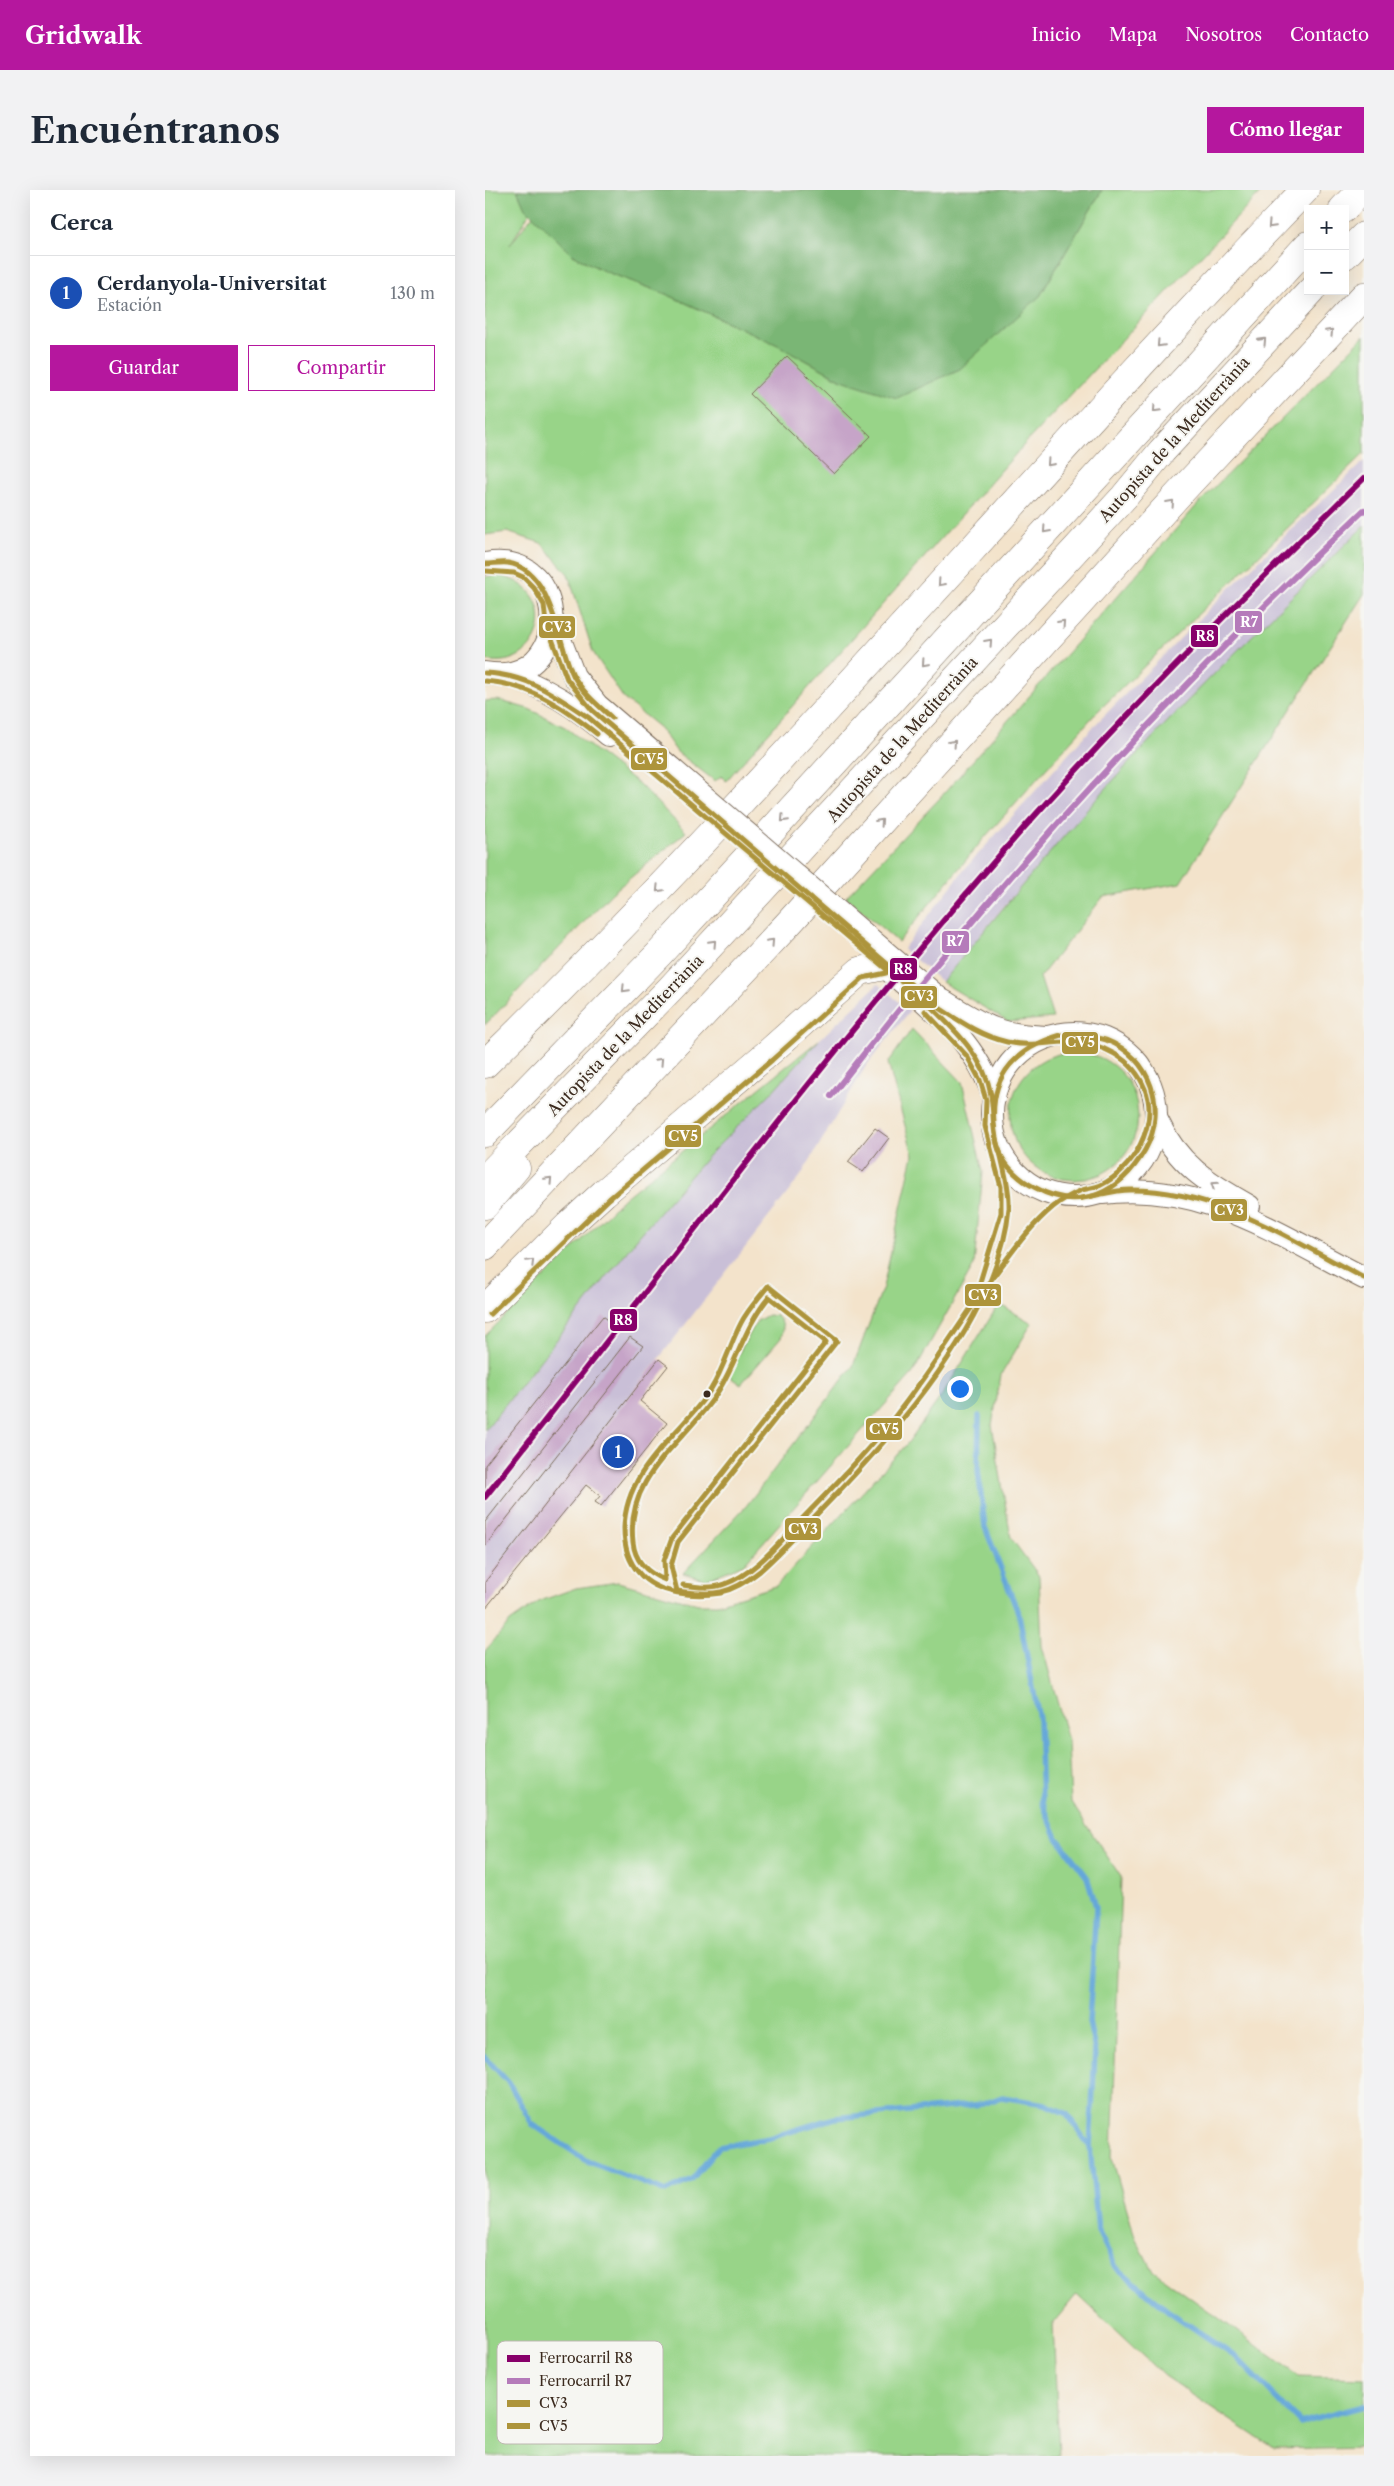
<!DOCTYPE html>
<html lang="es">
<meta charset="utf-8">
<style>
:root{--surface:#fff;--page:#f2f2f3;--text:#1f2937;--muted:#747a83;--line:#e0e1e3;--accent:#b5179e}
body{margin:0;font-family:"Libre Caslon Text",serif;background:var(--page);color:var(--text)}
.controls{position:absolute;right:15px;top:15px;display:grid;overflow:hidden;border-radius:0px;box-shadow:0 5px 20px #0002}
.controls button{width:45px;height:45px;display:grid;place-items:center;padding:0;border:0;border-bottom:1px solid var(--line);background:var(--surface);color:var(--text);font:25px sans-serif}
.you{position:absolute;left:474px;top:1198px;width:18px;height:18px;margin:-12px;border:4px solid #fff;border-radius:50%;background:#1a73e8;box-shadow:0 0 0 8px #1a73e833}
.badge{display:grid;place-items:center;width:32px;height:32px;border-radius:50%;background:var(--accent);color:#fff;font-size:16px;font-weight:700}
.pin{position:absolute;translate:-50% -50%;border:2px solid #fff;box-shadow:0 1px 5px #0006}
.list{margin:0;padding:0;list-style:none}
h2{display:flex;justify-content:space-between;align-items:center;height:65px;margin:0;padding:0 20px;font-size:21px}
h2 small{font-size:16px;font-weight:400;color:var(--muted)}
.list li{display:grid;grid-template-columns:32px 1fr auto;gap:15px;align-items:center;box-sizing:border-box;height:75px;padding:0 20px;border-top:1px solid var(--line)}
.list b{display:block;font-size:19px;white-space:nowrap}
.list p{margin:0;font-size:16px;white-space:nowrap;color:var(--muted)}
.list em{font-size:16px;font-style:normal;color:var(--muted)}
.actions{display:flex;gap:10px;padding:15px 20px}
.actions a{flex:1;padding:11px 0;border:1px solid var(--accent);border-radius:0px;text-align:center;font-size:18px;color:var(--accent)}
.actions .main{background:var(--accent);color:#fff}
.map{position:relative;flex:none;width:879px;height:2266px;overflow:hidden;border-radius:0px}
header{display:flex;align-items:center;gap:30px;box-sizing:border-box;height:70px;padding:0 25px;background:var(--accent);color:#fff}
header strong{font-size:24px}
nav{display:flex;gap:28px;margin-inline-start:auto;font-size:18px}
.intro{display:flex;align-items:center;justify-content:space-between;box-sizing:border-box;height:120px;padding:0 30px}
h1{margin:0;font-size:35px}
.button{padding:12px 22px;border-radius:0px;background:var(--accent);color:#fff;font-size:18px;font-weight:700}
main{display:flex;gap:30px;padding:0 30px}
aside{flex:1;background:var(--surface);border-radius:0px;box-shadow:0 5px 20px #0002}
.map>svg:first-child{display:block}
.industrial{fill:#c9bfd7}
.green{fill:#98d488;stroke:#6a7f53}
.forest{fill:#7ab674;stroke:#5a7049}
.lines{fill:none;stroke-linecap:round;stroke-linejoin:round}
.stream{stroke:#65a7d9;stroke-width:5.5}
.building{fill:#c6a4c8}
.secondary-casing{stroke:#7b6b5b;stroke-width:24}
.highway-casing{stroke:#7b6b5b;stroke-width:29}
.secondary{stroke:#fff;stroke-width:22}
.highway{stroke:#fff;stroke-width:28}
.secondary-bridge-casing{stroke:#7b6b5b;stroke-width:24;stroke-linecap:butt}
.secondary-bridge{stroke:#fff;stroke-width:22}
.bus-1-casing{stroke:#f6f6f2;stroke-width:9}
.bus-2-casing{stroke:#f6f6f2;stroke-width:9}
.bus-1{stroke:#ad943b;stroke-width:5}
.bus-2{stroke:#ad943b;stroke-width:5}
.rail-1-casing{stroke:#f6f6f2;stroke-width:10}
.rail-2-casing{stroke:#f6f6f2;stroke-width:10}
.rail-1{stroke:#88006a;stroke-width:6}
.rail-2{stroke:#b57bba;stroke-width:6}
.oneway{stroke:#a79f9a}
.bus-dot{fill:#3b2a1e;stroke:#f6f6f2;stroke-width:2}
.labels{text-anchor:middle;dominant-baseline:central;stroke-width:4;stroke-linejoin:round;paint-order:stroke}
.street-label{font-size:16px;fill:#3b2a1e;stroke:#f6f6f2}
.key{fill:#f6f6f2;stroke:#beb9b2;stroke-width:1}
.key-label{font-size:14px;fill:#3b2a1e}
.line-badge{stroke:#f6f6f2;stroke-width:2}
.badge-label{font-size:14px;text-anchor:middle;font-weight:bold;fill:#fff}
</style>
<header>
<strong>Gridwalk</strong>
<nav><a>Inicio</a><a>Mapa</a><a>Nosotros</a><a>Contacto</a></nav>
</header>
<div class="intro"><h1>Encuéntranos</h1><a class="button">Cómo llegar</a></div>
<main>
<aside>
<h2>Cerca<small></small></h2>
<ul class="list">
<li><span class="badge" style="background:#1a4fb4">1</span><div><b>Cerdanyola-Universitat</b><p>Estación</p></div><em>130 m</em></li>
</ul>
<div class="actions"><a class="main">Guardar</a><a>Compartir</a></div>
</aside>
<div class="map">
<svg width="879" height="2266" viewBox="0 0 879 2266">
<rect width="100%" height="100%" fill="#f6f6f2"/>
<filter id="ink" filterUnits="userSpaceOnUse"><feTurbulence type="fractalNoise" baseFrequency=".02" numOctaves="2"/><feDisplacementMap in="SourceGraphic" scale="10" xChannelSelector="R" yChannelSelector="G"/><feConvolveMatrix kernelMatrix="1 2 1 2 8 2 1 2 1" color-interpolation-filters="sRGB"/></filter>
<filter id="wash" filterUnits="userSpaceOnUse"><feTurbulence type="fractalNoise" baseFrequency=".0096" numOctaves="4" result="noise"/><feDisplacementMap in="SourceGraphic" scale="20" xChannelSelector="R" yChannelSelector="G"/><feGaussianBlur stdDeviation="1.12" result="paint"/><feColorMatrix in="noise" values="0 0 0 0 0 0 0 0 0 0 0 0 0 0 0 0 0 1.4 0 .05"/><feComposite in="paint" operator="in"/></filter>
<g filter="url(#wash)">
<rect width="100%" height="100%" fill="#f3e3cb"/>
<g class="industrial">
<path d="M 879,271 L 879,336 L 778,435 L 644,573 L 519,716 L 457,792 L 418,759 L 478,681 L 608,537 L 745,398 Z"/>
<path d="M 393,794 L 425,821 L 381,876 L 315,987 L 0,1392 L 0,1240 L 154,1046 L 223,966 L 284,905 L 334,850 Z"/>
</g>
<g class="green">
<path d="M 0,0 L 37,0 L 48,17 L 25,55 L 48,25 L 88,65 L 119,81 L 181,104 L 293,155 L 357,190 L 555,106 L 617,0 L 778,0 L 545,248 L 241,591 L 236,586 L 230,591 L 192,562 L 175,538 L 139,509 L 108,462 L 83,384 L 56,353 L 22,342 L 0,345 Z"/>
<path d="M 879,146 L 879,264 L 612,522 L 500,647 L 413,752 L 361,707 L 455,608 L 713,314 Z"/>
<path d="M 879,336 L 879,404 L 695,693 L 618,707 L 555,787 L 568,828 L 523,832 L 457,792 C 518,718 579,644 644,573 C 719,491 800,414 879,336 Z"/>
<path d="M 11,385 C 81,397 59,483 0,470 L 0,387 Z"/>
<path d="M 12,510 L 44,519 L 80,537 L 154,594 L 201,642 L 127,703 L 0,835 L 0,511 Z"/>
<path d="M 427,839 L 477,892 L 498,982 L 489,1075 L 428,1183 L 259,1374 L 221,1390 L 198,1383 L 262,1315 L 368,1176 L 398,1097 L 428,965 L 403,873 Z"/>
<path d="M 334,850 L 284,905 L 223,966 L 154,1046 L 0,1240 L 0,1146 L 138,1009 Z"/>
<circle cx="589" cy="926" r="64"/>
<path d="M 514,1114 L 547,1133 L 516,1185 L 507,1235 L 526,1348 L 554,1386 L 557,1456 L 583,1551 L 586,1612 L 636,1687 L 627,1968 L 650,2047 L 667,2080 L 814,2186 L 879,2188 L 879,2257 L 789,2259 L 679,2186 L 592,2104 L 568,2133 L 574,2266 L 0,2266 L 0,1461 L 25,1432 L 55,1411 L 91,1398 L 133,1392 L 213,1414 L 232,1414 L 291,1396 L 422,1254 L 457,1205 Z"/>
<path d="M 283,1125 L 292,1126 C 299,1133 299,1139 296,1148 L 256,1194 L 242,1184 L 272,1131 Z"/>
</g>
<path class="forest" d="M 32,0 L 617,0 L 555,106 L 475,179 L 412,208 L 357,190 L 293,155 L 181,104 L 119,81 L 88,65 L 40,18 Z"/>
<g class="lines">
<g class="stream">
<path d="M 494,1226 L 493,1280 L 500,1337 L 534,1425 L 554,1529 L 557,1612 L 572,1648 L 602,1687 L 611,1717 L 604,1832 L 610,1860 L 605,1957"/>
<path d="M 0,1867 L 24,1893 L 47,1934 L 102,1971 L 181,2002 L 207,1989 L 234,1957 L 284,1948 L 350,1928 L 498,1914 L 517,1907 L 560,1914 L 582,1924 L 605,1957 L 613,2041 L 631,2077 L 682,2120 L 752,2168 L 815,2233 L 879,2216"/>
</g>
</g>
<g id="blocks">
<g class="building">
<path d="M 302,166 L 386,246 L 349,284 L 265,204 Z"/>
<path d="M 390,938 L 404,948 L 378,982 L 363,972 Z"/>
<path d="M 118,1126 L 131,1136 L 0,1301 L 0,1275 Z"/>
<path d="M 145,1147 L 158,1156 L 0,1356 L 0,1332 Z"/>
<path d="M 174,1169 L 183,1176 L 155,1211 L 182,1233 L 116,1316 L 110,1312 L 115,1306 L 101,1295 L 0,1419 L 0,1392 Z"/>
</g>
</g>
</g>
<g filter="url(#ink)">
<use href="#blocks" fill-opacity="0" stroke="#7b6b5b" stroke-width="1"/>
<g class="lines">
<g class="secondary-casing">
<g id="secondary">
<path d="M 0,374 C 89,359 88,499 0,483"/>
<path d="M 68,431 L 89,486 L 112,515 L 187,579"/>
<path d="M 21,484 C 62,498 91,517 124,545"/>
<path d="M 399,776 C 443,815 492,850 509,909"/>
<path d="M 455,809 C 498,835 509,845 561,847"/>
<circle cx="589" cy="925" r="82"/>
<path d="M 672,930 C 692,974 723,993 764,1016"/>
<path d="M 617,1003 C 719,991 792,1044 879,1088"/>
</g>
</g>
<g class="highway-casing">
<g id="highway">
<path d="M 858,19 L 876,0"/>
<path d="M 860,65 L 879,46"/>
<path d="M 0,874 C 287,595 543,287 820,0"/>
<path d="M 0,943 L 174,764 L 823,55"/>
<path d="M 0,989 L 186,798 L 639,307 L 677,261 L 826,101"/>
<path d="M 0,1015 L 31,978"/>
<path d="M 0,1056 L 302,735 L 691,307 L 879,106"/>
<path d="M 0,1119 L 84,1035 L 119,1003 L 282,864 L 375,781 L 399,776"/>
</g>
</g>
<use href="#secondary" class="secondary"/>
<use href="#highway" class="highway"/>
<g class="secondary-bridge-casing">
<path id="secondary-bridge" d="M 187,579 L 455,809"/>
</g>
<use href="#secondary-bridge" class="secondary-bridge"/>
<g class="bus-1-casing">
<g id="bus-1">
<path d="M 0,374 C 7,374 16,372 23,373 C 68,380 72,452 88,485 C 97,502 113,515 127,528"/>
<path d="M 0,483 C 43,485 68,504 103,527 L 445,816 C 470,840 500,868 506,905 C 509,924 507,944 515,962"/>
<path d="M 576,845 C 591,845 606,845 621,850 C 666,867 683,919 660,960 C 635,1003 595,1023 549,997 C 535,990 521,977 515,963 C 511,954 510,942 509,933 C 505,884 532,858 576,845 Z"/>
<path d="M 596,1008 C 612,1006 629,1000 645,1000 C 731,999 806,1050 879,1088"/>
<path d="M 192,1401 C 229,1406 245,1405 275,1381 C 296,1362 315,1342 334,1322 C 407,1247 515,1127 524,1018 C 525,1000 519,980 515,962"/>
<path d="M 192,1401 L 186,1376 L 193,1352 L 352,1151 L 283,1096 C 274,1108 263,1119 256,1133 C 245,1154 239,1178 226,1199 C 196,1245 141,1276 139,1338 C 139,1355 142,1370 154,1383 C 172,1405 211,1407 236,1403"/>
</g>
</g>
<g class="bus-2-casing">
<g id="bus-2">
<path d="M 1,381 L 29,383 L 38,387 L 49,398 L 59,415 L 61,433 L 82,489 L 107,520 L 450,815 C 473,830 495,846 522,852 C 545,857 561,852 584,852 C 616,852 648,868 660,899 C 674,934 648,980 616,995 C 610,998 603,998 597,1000 C 587,1004 577,1010 568,1017 C 545,1036 527,1062 509,1086 C 478,1127 452,1171 421,1212 C 389,1255 351,1294 313,1333 C 292,1355 270,1383 240,1394 C 227,1399 212,1397 198,1395"/>
<path d="M 0,491 C 44,494 78,517 112,544"/>
<path d="M 440,821 L 482,866 L 495,890 L 501,910 L 500,936 L 516,997 L 516,1023 L 495,1092"/>
<path d="M 284,1107 L 341,1152 L 187,1348 L 179,1370 L 180,1390 C 162,1383 150,1372 148,1352 C 140,1283 203,1251 234,1200 C 253,1169 260,1136 284,1107 Z"/>
<path d="M 5,1124 L 124,1009 L 287,870 L 378,788 L 401,783"/>
</g>
</g>
<use href="#bus-1" class="bus-1"/>
<use href="#bus-2" class="bus-2"/>
<g class="rail-1-casing">
<path id="rail-1" d="M 0,1307 C 164,1100 322,888 495,688 C 615,548 747,417 879,288"/>
</g>
<g class="rail-2-casing">
<path id="rail-2" d="M 346,906 C 507,697 687,501 879,320"/>
</g>
<use href="#rail-1" class="rail-1"/>
<use href="#rail-2" class="rail-2"/>
</g>
<defs><path id="oneway-chevron" d="M-2-3.5L2.5 0L-2 3.5" fill="none" stroke-width="1.6" stroke-linecap="round" stroke-linejoin="round" transform="scale(1.25)"/></defs>
<g class="oneway">
<use href="#oneway-chevron" transform="translate(786 35) rotate(133)"/>
<use href="#oneway-chevron" transform="translate(845 142) rotate(-47)"/>
<use href="#oneway-chevron" transform="translate(778 151) rotate(-47)"/>
<use href="#oneway-chevron" transform="translate(675 154) rotate(133)"/>
<use href="#oneway-chevron" transform="translate(671 219) rotate(133)"/>
<use href="#oneway-chevron" transform="translate(565 273) rotate(132)"/>
<use href="#oneway-chevron" transform="translate(686 313) rotate(-48)"/>
<use href="#oneway-chevron" transform="translate(561 340) rotate(132)"/>
<use href="#oneway-chevron" transform="translate(456 393) rotate(132)"/>
<use href="#oneway-chevron" transform="translate(577 433) rotate(-48)"/>
<use href="#oneway-chevron" transform="translate(504 452) rotate(-48)"/>
<use href="#oneway-chevron" transform="translate(440 473) rotate(132)"/>
<use href="#oneway-chevron" transform="translate(468 553) rotate(-48)"/>
<use href="#oneway-chevron" transform="translate(299 629) rotate(133)"/>
<use href="#oneway-chevron" transform="translate(395 632) rotate(-48)"/>
<use href="#oneway-chevron" transform="translate(174 699) rotate(134)"/>
<use href="#oneway-chevron" transform="translate(286 752) rotate(-47)"/>
<use href="#oneway-chevron" transform="translate(228 753) rotate(-47)"/>
<use href="#oneway-chevron" transform="translate(140 799) rotate(134)"/>
<use href="#oneway-chevron" transform="translate(175 871) rotate(-47)"/>
<use href="#oneway-chevron" transform="translate(64 990) rotate(-47)"/>
<use href="#oneway-chevron" transform="translate(729 995) rotate(-147)"/>
<use href="#oneway-chevron" transform="translate(46 1072) rotate(-45)"/>
</g>
</g>
<circle class="bus-dot" cx="222" cy="1204" r="4.5"/>
<g class="labels">
<g class="street-label">
<text transform="translate(689 249) rotate(-48)">Autopista de la Mediterrània</text>
<text transform="translate(417 549) rotate(-48)">Autopista de la Mediterrània</text>
<text transform="translate(140 845) rotate(-46)">Autopista de la Mediterrània</text>
</g>
</g>
<rect x="12" y="2151" width="166" height="103" rx="8" class="key"/>
<rect x="22" y="2165" width="23" height="7" fill="#88006a"/>
<rect x="22" y="2188" width="23" height="6" fill="#b57bba"/>
<rect x="22" y="2210" width="23" height="7" fill="#ad943b"/>
<rect x="22" y="2233" width="23" height="6" fill="#ad943b"/>
<g class="key-label">
<text x="54" y="2173">Ferrocarril R8</text>
<text x="54" y="2196">Ferrocarril R7</text>
<text x="54" y="2218">CV3</text>
<text x="54" y="2241">CV5</text>
</g>
<g class="line-badge">
<rect x="749" y="420" width="29" height="24" rx="5" fill="#b57bba"/>
<rect x="53" y="425" width="38" height="24" rx="5" fill="#ad943b"/>
<rect x="705" y="434" width="29" height="24" rx="5" fill="#88006a"/>
<rect x="145" y="557" width="38" height="24" rx="5" fill="#ad943b"/>
<rect x="456" y="740" width="29" height="24" rx="5" fill="#b57bba"/>
<rect x="404" y="767" width="29" height="24" rx="5" fill="#88006a"/>
<rect x="415" y="795" width="38" height="24" rx="5" fill="#ad943b"/>
<rect x="576" y="841" width="38" height="24" rx="5" fill="#ad943b"/>
<rect x="179" y="934" width="38" height="24" rx="5" fill="#ad943b"/>
<rect x="725" y="1008" width="38" height="24" rx="5" fill="#ad943b"/>
<rect x="479" y="1093" width="38" height="24" rx="5" fill="#ad943b"/>
<rect x="124" y="1118" width="29" height="24" rx="5" fill="#88006a"/>
<rect x="380" y="1227" width="38" height="24" rx="5" fill="#ad943b"/>
<rect x="299" y="1327" width="38" height="24" rx="5" fill="#ad943b"/>
</g>
<g class="badge-label">
<text x="764" y="437">R7</text>
<text x="72" y="442">CV3</text>
<text x="720" y="451">R8</text>
<text x="164" y="574">CV5</text>
<text x="470" y="756">R7</text>
<text x="418" y="784">R8</text>
<text x="434" y="811">CV3</text>
<text x="595" y="857">CV5</text>
<text x="198" y="951">CV5</text>
<text x="744" y="1025">CV3</text>
<text x="498" y="1110">CV3</text>
<text x="138" y="1135">R8</text>
<text x="399" y="1244">CV5</text>
<text x="318" y="1344">CV3</text>
</g>
</svg>
<div class="controls">
<button>+</button>
<button>−</button>
</div>
<div class="you"></div>
<div class="pin badge" style="left:133px;top:1262px;background:#1a4fb4">1</div>
</div>
</main>
